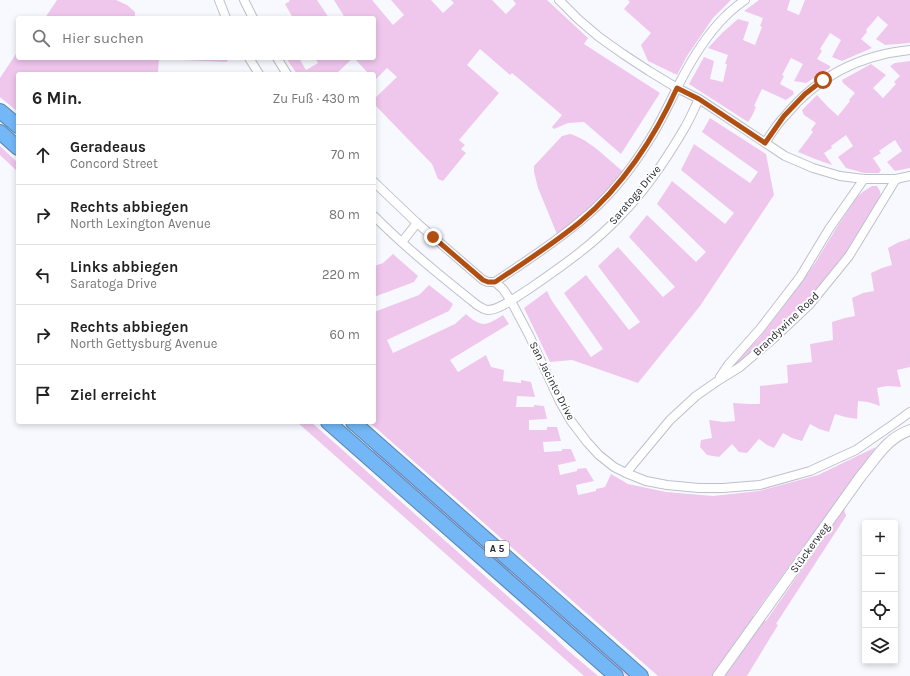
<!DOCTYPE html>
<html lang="de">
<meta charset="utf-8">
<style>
:root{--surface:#fff;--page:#f2f2f2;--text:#222;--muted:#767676;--line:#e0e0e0}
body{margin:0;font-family:Karla,sans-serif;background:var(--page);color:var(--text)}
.controls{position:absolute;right:12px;bottom:12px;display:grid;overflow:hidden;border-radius:4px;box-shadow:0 2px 6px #0003}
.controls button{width:36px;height:36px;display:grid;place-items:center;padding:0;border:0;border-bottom:1px solid var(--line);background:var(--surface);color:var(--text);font:20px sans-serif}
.stop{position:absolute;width:12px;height:12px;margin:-9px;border:3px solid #b14f13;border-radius:50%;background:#fff}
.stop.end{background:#b14f13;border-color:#fff;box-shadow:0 1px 4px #0008}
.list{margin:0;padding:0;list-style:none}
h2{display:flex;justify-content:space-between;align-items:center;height:52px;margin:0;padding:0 16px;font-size:17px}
h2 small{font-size:13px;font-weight:400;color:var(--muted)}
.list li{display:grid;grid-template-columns:26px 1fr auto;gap:12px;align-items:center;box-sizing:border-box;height:60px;padding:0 16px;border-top:1px solid var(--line)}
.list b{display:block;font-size:15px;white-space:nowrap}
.list p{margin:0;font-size:13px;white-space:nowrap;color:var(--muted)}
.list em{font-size:13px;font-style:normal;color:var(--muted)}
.icon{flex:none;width:22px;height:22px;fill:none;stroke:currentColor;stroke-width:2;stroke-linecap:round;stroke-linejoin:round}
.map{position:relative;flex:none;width:910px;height:676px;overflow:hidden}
.search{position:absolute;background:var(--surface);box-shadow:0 2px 6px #0003;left:16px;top:16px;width:360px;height:44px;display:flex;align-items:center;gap:10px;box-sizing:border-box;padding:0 14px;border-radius:4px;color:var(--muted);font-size:15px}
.panel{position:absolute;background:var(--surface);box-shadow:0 2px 6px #0003;left:16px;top:72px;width:360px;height:352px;border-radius:4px}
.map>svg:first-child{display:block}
.green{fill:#efc7ed}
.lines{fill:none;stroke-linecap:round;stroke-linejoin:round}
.minor-casing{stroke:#bdc0cd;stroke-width:10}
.tertiary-casing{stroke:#bdc0cd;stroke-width:12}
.motorway-casing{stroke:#5885b0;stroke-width:16}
.minor{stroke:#fff;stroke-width:8}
.tertiary{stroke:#fff;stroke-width:10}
.motorway{stroke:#73b7f6;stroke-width:14}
.route{stroke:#b14f13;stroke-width:5}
.labels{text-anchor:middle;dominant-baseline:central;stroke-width:4;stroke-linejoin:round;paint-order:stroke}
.shield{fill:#fff;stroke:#68686c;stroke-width:1}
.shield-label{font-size:10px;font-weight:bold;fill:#27282d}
.street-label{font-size:11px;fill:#27282d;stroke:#fff}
</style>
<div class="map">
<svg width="910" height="676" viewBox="0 0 910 676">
<rect width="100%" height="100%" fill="#f8f9ff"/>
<g class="green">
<path d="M 57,0 L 116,0 L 127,5 L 135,12 L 135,18 L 45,18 Z"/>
<path d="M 289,0 L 317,0 L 329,18 L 293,18 L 285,4 L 290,1 Z"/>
<path d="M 334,0 L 372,0 L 393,25 L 404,15 L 391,0 L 431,0 L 443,13 L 454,3 L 451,0 L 492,0 L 506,14 L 516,4 L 513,0 L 547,0 L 588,38 L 584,44 L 660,93 L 621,154 L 584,122 L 568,123 L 554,129 L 552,127 L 562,115 L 512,73 L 510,75 L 480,49 L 467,65 L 499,93 L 459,140 L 465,145 L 461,149 L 466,153 L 443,181 L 438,179 L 432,164 L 374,104 L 374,99 L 397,77 L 387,68 L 375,80 L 374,74 L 369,74 L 354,58 L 374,58 L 374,18 L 345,18 Z"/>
<path d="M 628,0 L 731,0 L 713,18 L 687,56 L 677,75 L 648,61 L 641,45 L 651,33 L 624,9 L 630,2 Z"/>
<path d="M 759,0 L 790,0 L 787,10 L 799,15 L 805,0 L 910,0 L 910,43 L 885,45 L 876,39 L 888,25 L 878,16 L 866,30 L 867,32 L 861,39 L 872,48 L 842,61 L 832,57 L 841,40 L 830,33 L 820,49 L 822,51 L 817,59 L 830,66 L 830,68 L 806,83 L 794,81 L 803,64 L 791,58 L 782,75 L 784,76 L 780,84 L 793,91 L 794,94 L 786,100 L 762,89 L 754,106 L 756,107 L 752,116 L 748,122 L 689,84 L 704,57 L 714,61 L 710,79 L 723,82 L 727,64 L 725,64 L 728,55 L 708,48 L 722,33 L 738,19 L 749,22 L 743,40 L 755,45 L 762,27 L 760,26 L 763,18 L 744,11 Z"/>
<path d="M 18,51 L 18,58 L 228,58 L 227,62 L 159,59 L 158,72 L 203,74 L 18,74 L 18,112 L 0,97 L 0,78 Z"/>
<path d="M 286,58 L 299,58 L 306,70 L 318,63 L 315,58 L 353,58 L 336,74 L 297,74 Z"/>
<path d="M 910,61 L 910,168 L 895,171 L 887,162 L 902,151 L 895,140 L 879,151 L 881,153 L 873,158 L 881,170 L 879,173 L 864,173 L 846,168 L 838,157 L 853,146 L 846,135 L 831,146 L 832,148 L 824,153 L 832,165 L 815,159 L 798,152 L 813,132 L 811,130 L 816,123 L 804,115 L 802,110 L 817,95 L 828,107 L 838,116 L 850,101 L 849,100 L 855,93 L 843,83 L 842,80 L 871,64 L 886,75 L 873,88 L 883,98 L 896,84 L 894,82 L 900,76 L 890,66 L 895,63 Z"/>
<path d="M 710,118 L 766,154 L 774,195 L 700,306 L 638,383 L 572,360 L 550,362 L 524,308 L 547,291 L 552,301 L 591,357 L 603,349 L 564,293 L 586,275 L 629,330 L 640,322 L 598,266 L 618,247 L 663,297 L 675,287 L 629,237 L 647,215 L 696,262 L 706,252 L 657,204 L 672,181 L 725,224 L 734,213 L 681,170 L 694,144 L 750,183 L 758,172 L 702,132 Z"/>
<path d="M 570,134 C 588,138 611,162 626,174 L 559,239 L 538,188 L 534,172 L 534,166 L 562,136 Z"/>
<path d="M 0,146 L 18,163 L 18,172 L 0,155 Z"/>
<path d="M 872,186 L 877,186 L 880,191 L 881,197 L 845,255 L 808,300 L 773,334 L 731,369 L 730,368 L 760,337 L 787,302 L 815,263 L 837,227 L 857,197 L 864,191 Z"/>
<path d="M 910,238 L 910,367 L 897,370 L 901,387 L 887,386 L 877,388 L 880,406 L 868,402 L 858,401 L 857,419 L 845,417 L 835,414 L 829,432 L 819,429 L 810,424 L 802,441 L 792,438 L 783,433 L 774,448 L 767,445 L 759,439 L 747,453 L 739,452 L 732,444 L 719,457 L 707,455 L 700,447 L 701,440 L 712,438 L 709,420 L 724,422 L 735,421 L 733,403 L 750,404 L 760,404 L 760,386 L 788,383 L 787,365 L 812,362 L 810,344 L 833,340 L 832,322 L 845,318 L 855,316 L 852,298 L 863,293 L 874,291 L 871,273 L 882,268 L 892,265 L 888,248 L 899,242 L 909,239 Z"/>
<path d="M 393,254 L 418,276 L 414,282 L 374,297 L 374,266 L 383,263 Z"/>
<path d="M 429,285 L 453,304 L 449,311 L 387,340 L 393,353 L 455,324 L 466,314 C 482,328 486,326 503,315 L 509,324 L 450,360 L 458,372 L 486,355 L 491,367 L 504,370 L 503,381 L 521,383 L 521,380 L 531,382 L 535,397 L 517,396 L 516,407 L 534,407 L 534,405 L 544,406 L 547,419 L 529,420 L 529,430 L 547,430 L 547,427 L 557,427 L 561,441 L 543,442 L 544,452 L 562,451 L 562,449 L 571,449 L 576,461 L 558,465 L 560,475 L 577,471 L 577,469 L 586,468 L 594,481 L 576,485 L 578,495 L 596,491 L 596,489 L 605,487 L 611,474 L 628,484 L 666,492 L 713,496 L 759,491 L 818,475 L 876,447 L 753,616 L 756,617 L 713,676 L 658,676 L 369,422 L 374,422 L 374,312 L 419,295 Z"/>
<path d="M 297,422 L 311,422 L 555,638 L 565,648 L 598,676 L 584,676 L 466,572 Z"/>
<path d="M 374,449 L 631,676 L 626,676 L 603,657 L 372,452 Z"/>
<path d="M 844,509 L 846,516 L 776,624 L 778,625 L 747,676 L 724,676 L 763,620 L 766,621 Z"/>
</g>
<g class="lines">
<g class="minor-casing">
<g id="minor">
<path d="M 219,0 L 226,18"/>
<path d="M 244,0 L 253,18"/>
<path d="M 559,0 L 578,19 L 599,37 L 623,54 L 649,71 L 677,88 L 699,99 L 785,156 L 813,168 L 840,176 L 864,179 L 896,179 L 910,176"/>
<path d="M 249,58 L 259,74"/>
<path d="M 277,58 L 287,74"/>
<path d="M 765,143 C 771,134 777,124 785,116 C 817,77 860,55 910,50"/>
<path d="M 374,182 L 417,223 L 483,280 L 488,282 L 495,282 L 503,289 L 511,301 L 529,335 L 560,402 L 571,421 L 587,442 L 599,455 L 614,467 L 626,473 L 646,481 L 667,485 L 699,488 L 723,488 L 760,485 L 810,471 L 856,450 L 895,423 L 910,412"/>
<path d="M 374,216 C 406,248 442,277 477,305 C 481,307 484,310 488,310 C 500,310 519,295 529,289 C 561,267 594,244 621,215 C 645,191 667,158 684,129 C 690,119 694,109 699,99"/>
<path d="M 402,242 L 417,223"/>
<path d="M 495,282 C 523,263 553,244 579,222 C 607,200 631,170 650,139 C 660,123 668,106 677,88 C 687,68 703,41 718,24 C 725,16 735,7 745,0"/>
<path d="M 720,377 L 728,365 L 760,329 L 800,277 L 829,229 L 864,179"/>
<path d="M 626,473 L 670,420 L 696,396 L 719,380 L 740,367 L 774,338 L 810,304 L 849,256 L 896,179"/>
</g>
</g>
<g class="tertiary-casing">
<path id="tertiary" d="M 718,676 L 861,476 C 877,457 886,439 910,430"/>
</g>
<g class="motorway-casing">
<g id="motorway">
<path d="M 0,111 L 18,126"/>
<path d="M 0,132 L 18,148"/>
<path d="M 328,422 L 616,676"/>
<path d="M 353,422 L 641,676"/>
</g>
</g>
<use href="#minor" class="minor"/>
<use href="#tertiary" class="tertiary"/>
<use href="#motorway" class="motorway"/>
</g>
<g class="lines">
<path class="route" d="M 433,237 L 483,280 L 488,282 L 495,282 C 524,263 553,244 580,222 C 622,187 655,137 677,88 L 699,99 L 765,143 L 784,116 L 805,94 L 823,80"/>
</g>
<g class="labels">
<rect class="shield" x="485" y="541" width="24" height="16" rx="3"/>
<g class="shield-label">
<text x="497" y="549">A 5</text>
</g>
<g class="street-label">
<text transform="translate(635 195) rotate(-50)">Saratoga Drive</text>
<text transform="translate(786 324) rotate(-44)">Brandywine Road</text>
<text transform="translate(552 381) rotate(63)">San Jacinto Drive</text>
<text transform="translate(810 548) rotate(-54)">Stückerweg</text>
</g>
</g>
</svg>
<div class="controls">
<button>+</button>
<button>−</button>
<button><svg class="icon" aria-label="locate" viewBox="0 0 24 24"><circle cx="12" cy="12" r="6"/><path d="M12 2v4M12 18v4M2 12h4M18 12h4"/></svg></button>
<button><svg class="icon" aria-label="layers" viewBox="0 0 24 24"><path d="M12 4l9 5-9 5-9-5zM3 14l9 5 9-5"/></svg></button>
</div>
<div class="stop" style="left:823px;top:80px"></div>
<div class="stop end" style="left:433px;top:237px"></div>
<div class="search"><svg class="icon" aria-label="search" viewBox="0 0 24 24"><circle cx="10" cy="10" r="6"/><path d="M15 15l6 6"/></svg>Hier suchen</div>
<section class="panel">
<h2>6 Min.<small>Zu Fuß · 430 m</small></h2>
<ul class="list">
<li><svg class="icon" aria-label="ahead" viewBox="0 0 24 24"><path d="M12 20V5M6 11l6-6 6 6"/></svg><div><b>Geradeaus</b><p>Concord Street</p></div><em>70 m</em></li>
<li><svg class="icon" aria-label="right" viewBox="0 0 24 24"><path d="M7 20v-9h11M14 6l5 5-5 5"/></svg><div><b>Rechts abbiegen</b><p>North Lexington Avenue</p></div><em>80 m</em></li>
<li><svg class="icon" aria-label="left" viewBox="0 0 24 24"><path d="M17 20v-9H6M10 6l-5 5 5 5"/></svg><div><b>Links abbiegen</b><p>Saratoga Drive</p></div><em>220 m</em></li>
<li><svg class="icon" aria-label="right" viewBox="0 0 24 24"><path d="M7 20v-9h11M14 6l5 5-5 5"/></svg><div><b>Rechts abbiegen</b><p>North Gettysburg Avenue</p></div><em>60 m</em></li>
<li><svg class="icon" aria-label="arrive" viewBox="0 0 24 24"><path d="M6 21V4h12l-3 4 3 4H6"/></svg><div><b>Ziel erreicht</b></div></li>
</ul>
</section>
</div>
